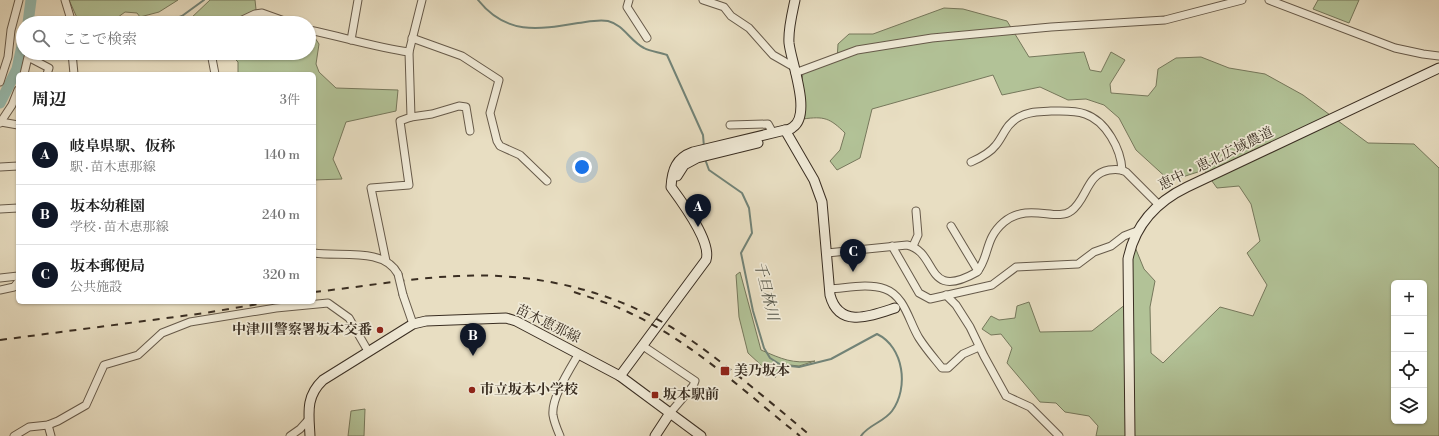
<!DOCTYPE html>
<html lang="ja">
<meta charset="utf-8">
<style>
:root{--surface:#fff;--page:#f6f6f6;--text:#222;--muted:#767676;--line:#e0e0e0;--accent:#111827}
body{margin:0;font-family:"Libre Bodoni","Noto Serif JP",serif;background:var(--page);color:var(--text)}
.controls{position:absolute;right:12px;bottom:12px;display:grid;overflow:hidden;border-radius:6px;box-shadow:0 1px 3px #0004}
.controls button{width:36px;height:36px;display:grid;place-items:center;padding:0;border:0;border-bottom:1px solid var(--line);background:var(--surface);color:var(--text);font:20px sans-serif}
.you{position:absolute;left:582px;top:167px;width:14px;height:14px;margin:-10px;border:3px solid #fff;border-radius:50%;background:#1a73e8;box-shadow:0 0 0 6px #1a73e833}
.badge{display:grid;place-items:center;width:26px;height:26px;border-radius:50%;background:var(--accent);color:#fff;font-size:13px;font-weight:700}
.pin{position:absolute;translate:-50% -33px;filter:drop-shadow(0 1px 2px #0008)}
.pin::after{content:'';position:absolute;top:21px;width:14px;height:12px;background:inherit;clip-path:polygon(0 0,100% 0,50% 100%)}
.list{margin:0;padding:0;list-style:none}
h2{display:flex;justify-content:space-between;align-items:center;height:52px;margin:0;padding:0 16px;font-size:17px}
h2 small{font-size:13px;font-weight:400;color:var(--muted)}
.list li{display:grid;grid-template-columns:26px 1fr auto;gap:12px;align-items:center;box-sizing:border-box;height:60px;padding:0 16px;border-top:1px solid var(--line)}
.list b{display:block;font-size:15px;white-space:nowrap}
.list p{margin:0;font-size:13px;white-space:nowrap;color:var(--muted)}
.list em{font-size:13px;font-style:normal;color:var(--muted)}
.icon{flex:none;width:22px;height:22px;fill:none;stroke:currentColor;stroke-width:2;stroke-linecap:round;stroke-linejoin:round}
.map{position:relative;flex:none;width:1439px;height:436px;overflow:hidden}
.search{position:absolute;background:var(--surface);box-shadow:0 1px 3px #0004;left:16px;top:16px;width:300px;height:44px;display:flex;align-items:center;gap:10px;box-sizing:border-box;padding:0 14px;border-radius:22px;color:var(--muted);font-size:15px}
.panel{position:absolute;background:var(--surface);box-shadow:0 1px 3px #0004;left:16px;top:72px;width:300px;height:232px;border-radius:6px}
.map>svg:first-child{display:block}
.green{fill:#b2c297;stroke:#76785c;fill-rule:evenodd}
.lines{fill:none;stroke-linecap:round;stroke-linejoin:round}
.stream{stroke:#728377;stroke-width:2}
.river{stroke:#97bcb0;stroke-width:11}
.street-casing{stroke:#665a4a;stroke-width:9}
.secondary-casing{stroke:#3a2e22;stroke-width:11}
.street{stroke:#f0ead7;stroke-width:7}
.secondary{stroke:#f0ead7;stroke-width:9}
.rail{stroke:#3a2e22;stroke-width:2;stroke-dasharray:7 7;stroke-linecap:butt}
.street-bridge-casing{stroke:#665a4a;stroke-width:9;stroke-linecap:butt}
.street-bridge{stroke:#f0ead7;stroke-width:7}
.poi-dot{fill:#8f2418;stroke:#f0ead7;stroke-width:1.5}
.labels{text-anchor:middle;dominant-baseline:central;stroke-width:3.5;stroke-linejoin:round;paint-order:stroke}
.street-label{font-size:14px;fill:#3a2e22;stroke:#f0ead7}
.poi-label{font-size:14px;font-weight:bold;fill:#3a2e22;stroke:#f0ead7;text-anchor:start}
.water-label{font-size:15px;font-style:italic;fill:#515246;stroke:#f0ead7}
</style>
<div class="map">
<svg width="1439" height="436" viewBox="0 0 1439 436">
<rect width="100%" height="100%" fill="#e8dec2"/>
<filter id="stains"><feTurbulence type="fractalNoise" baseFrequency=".005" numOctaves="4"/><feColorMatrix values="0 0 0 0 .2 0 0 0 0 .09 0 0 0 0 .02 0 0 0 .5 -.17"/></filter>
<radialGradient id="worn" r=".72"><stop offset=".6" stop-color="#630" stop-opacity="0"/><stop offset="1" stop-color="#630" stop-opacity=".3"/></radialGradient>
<g class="green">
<path d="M 69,0 L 178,0 L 159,12 L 140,17 L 137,13 L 125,12 L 110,23 L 101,17 L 78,20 Z"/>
<path d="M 210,0 L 255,0 L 257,19 L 270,23 L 189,23 L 190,19 Z"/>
<path d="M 1318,0 L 1359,0 L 1349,23 L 1313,9 Z"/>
<path d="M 944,8 L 963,9 L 1007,21 L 1029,57 L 1084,52 L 1090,70 L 1101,72 L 1111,52 L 1125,60 L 1110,84 L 1111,93 L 1148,96 L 1156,86 L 1158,69 L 1176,58 L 1201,57 L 1229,68 L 1265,74 L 1303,95 L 1368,143 L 1414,144 L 1439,168 L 1439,436 L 1096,436 L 1098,426 L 1089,416 L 1065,412 L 1056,403 L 1040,402 L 1007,363 L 1012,348 L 1001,334 L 991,335 L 982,329 L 991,316 L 999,320 L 1015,318 L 1017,306 L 1029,302 L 1040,332 L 1092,331 L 1131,300 L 1130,269 L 1135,247 L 1144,269 L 1155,281 L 1150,307 L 1151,353 L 1163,363 L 1220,307 L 1253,316 L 1267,285 L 1247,253 L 1260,241 L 1251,204 L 1239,186 L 1217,188 L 1204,170 L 1170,181 L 1136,150 L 1119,118 L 1104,105 L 1086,99 L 1068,100 L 1040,87 L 1002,95 L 993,75 L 872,109 L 860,158 L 837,170 L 830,161 L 840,150 L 845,133 C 830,118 824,116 803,119 L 801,87 L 803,73 L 837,61 L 838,44 L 849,34 L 873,34 ZM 1394,283 L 1424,283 L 1424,421 L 1394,421 Z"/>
<path d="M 309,29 L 319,44 L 316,64 L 319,72 L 336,88 L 398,90 L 396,111 L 346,122 L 333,159 L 342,179 L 314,180 L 314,74 L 238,74 L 238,62 L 229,53 L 309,53 Z"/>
<path d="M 740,272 L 761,350 C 782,359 792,364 815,361 L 799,366 L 781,364 L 775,378 L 748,353 L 739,317 L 736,275 Z"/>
<path d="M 365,409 L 364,436 L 348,436 L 351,411 Z"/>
</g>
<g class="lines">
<g class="stream">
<path d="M 478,0 C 506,35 537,30 578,23 C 587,22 598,19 608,21 C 624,25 630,41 644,48 C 651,52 660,52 667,55 L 703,135 L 704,147"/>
<path d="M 163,23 L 182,16 L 204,0"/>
<path d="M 705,159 L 709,170 L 742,193 L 749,208 L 752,233 L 741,253 L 753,311 L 764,348 L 770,358 L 781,365 L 799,367 L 831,359 L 877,334 C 904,347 909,388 892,411 C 884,422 868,425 861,436"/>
</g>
<g class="river">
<path d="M 28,23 L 31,0"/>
<path d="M 0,103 L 17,69 L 23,41"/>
</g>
<g class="street-casing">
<g id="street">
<path d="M 65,0 L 72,23"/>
<path d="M 629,0 L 627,7 L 647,38"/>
<path d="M 703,0 L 724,7 L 731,16 L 749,28 L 773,55 L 794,67"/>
<path d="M 1269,0 L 1395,48 L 1423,54 L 1439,56"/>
<path d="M 236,23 L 255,14 L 262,13 L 290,23"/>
<path d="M 309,30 C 343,37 375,47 409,52"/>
<path d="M 412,38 L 462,56 L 499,80 L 490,113 L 497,141 L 500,146 L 520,155 L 547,181"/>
<path d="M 351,40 L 358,0"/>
<path d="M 72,53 L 74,74"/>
<path d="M 211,53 L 215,74"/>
<path d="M 795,73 L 857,50 L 932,38 L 1051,27 L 1165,20 L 1242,0"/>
<path d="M 24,74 L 28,57 L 49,68 L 47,74"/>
<path d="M 0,82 L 8,57 L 11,30 L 19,0"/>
<path d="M 411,117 L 432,114 L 459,106 L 466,107 L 470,131"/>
<path d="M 1,122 L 18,125"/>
<path d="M 0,123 L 12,105 L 18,90"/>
<path d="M 730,125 L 768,124 L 773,133"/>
<path d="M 971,162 C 980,158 990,153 996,145 C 1004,135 1006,124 1019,117 C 1029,111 1040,112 1051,111 C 1062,111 1075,110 1085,114 C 1106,121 1121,149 1122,170"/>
<path d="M 0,167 L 18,166"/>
<path d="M 0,209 L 18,208"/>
<path d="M 951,226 L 978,271"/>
<path d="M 892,246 L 919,293 L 930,299 L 992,285 L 1016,267 L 1078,264 L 1094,252 L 1111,246 L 1124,236 L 1137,231"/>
<path d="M 913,246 L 918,235 L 916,211"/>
<path d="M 314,253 C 340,257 384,247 398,274"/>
<path d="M 827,253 L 907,245 C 939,252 924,302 977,272 C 990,256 984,239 1004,222 C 1028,202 1057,222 1071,211 C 1087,200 1086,174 1109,170 C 1115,169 1121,169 1126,172 L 1158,204"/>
<path d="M 386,261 L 371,188 L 409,185 L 400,121 L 411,117 L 409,52 L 422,0"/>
<path d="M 0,278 L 18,276"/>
<path d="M 830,289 C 847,288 868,283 885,289 C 905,296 909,322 919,338 C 926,349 934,358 942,368 L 948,368 L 963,354 L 979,347"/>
<path d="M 0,290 L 14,287 L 18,282"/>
<path d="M 403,295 L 413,324"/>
<path d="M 946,295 L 956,305 L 970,327 L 984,356 L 1006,396 L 1030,407 L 1059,436"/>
<path d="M 643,346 L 695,381 L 693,386 L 670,413"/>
<path d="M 48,425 L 51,436"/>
<path d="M 14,436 L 29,427 L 48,425 L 58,421 L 86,405 L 104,365 L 138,355 L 162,333 L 190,322 L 276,308 L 328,303 L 349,318 L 368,351"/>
<path d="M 290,436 L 300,429 L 309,419"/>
<path d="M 560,436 C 557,429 554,422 553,415 C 551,398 570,369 578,355"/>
</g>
</g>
<g class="secondary-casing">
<g id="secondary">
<path d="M 785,130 L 814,180 L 822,202 L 830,295 C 839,329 871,316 895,308"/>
<path d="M 677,176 L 684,165 L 697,158 L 758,143"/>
<path d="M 620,376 L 706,260 C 712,242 682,202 671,187 C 672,170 676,158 693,152 L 785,130 C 787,130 791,129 793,127 C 812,114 791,62 789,43 C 788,29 792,14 795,0"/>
<path d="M 310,436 C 309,414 305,397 323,380 L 413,324 L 426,321 L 506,318 L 516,321 L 620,376 L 701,436"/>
<path d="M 655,436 L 670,413"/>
<path d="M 1130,436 L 1128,259 C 1135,224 1156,202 1187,187 L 1439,68"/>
</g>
</g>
<use href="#street" class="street"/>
<use href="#secondary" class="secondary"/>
<g class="rail">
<path d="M 314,292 C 362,287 410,278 458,276 C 539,272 621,292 688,338 C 731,368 771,403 811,436"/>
<path d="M 574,292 C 592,298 611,304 628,312 C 691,341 746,393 800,436"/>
<path d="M 0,340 L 205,313 L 270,302"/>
</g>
<g class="street-bridge-casing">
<path id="street-bridge" d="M 398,274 L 403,295"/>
</g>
<use href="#street-bridge" class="street-bridge"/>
</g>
<g class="poi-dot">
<circle cx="380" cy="330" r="4"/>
<rect x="720" y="366" width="10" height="10" rx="2"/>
<circle cx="472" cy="390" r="4"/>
<rect x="651" y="391" width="8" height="8" rx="2"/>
</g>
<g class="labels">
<g class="street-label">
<text transform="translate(1216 159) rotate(-26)">恵中・恵北広域農道</text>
<text transform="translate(548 324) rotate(26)">苗木恵那線</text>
</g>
<g class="poi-label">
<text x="372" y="330" text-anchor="end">中津川警察署坂本交番</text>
<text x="734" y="371">美乃坂本</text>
<text x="480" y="390">市立坂本小学校</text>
<text x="663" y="395">坂本駅前</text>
</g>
<g class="water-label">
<text transform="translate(766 291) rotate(76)">千旦林川</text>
</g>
</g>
<rect width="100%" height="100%" filter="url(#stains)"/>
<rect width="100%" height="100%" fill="url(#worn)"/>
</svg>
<div class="controls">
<button>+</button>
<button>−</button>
<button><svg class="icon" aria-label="locate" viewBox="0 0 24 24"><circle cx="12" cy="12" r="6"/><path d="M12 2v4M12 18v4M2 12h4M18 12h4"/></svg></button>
<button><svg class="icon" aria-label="layers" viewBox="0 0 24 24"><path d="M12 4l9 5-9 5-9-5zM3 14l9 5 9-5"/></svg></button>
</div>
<div class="you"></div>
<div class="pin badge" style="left:698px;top:227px">A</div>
<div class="pin badge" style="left:473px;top:356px">B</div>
<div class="pin badge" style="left:853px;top:272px">C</div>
<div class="search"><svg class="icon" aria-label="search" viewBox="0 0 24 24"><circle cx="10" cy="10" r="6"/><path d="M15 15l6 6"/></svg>ここで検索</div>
<section class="panel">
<h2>周辺<small>3件</small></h2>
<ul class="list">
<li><span class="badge">A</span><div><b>岐阜県駅、仮称</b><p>駅 · 苗木恵那線</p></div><em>140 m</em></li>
<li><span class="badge">B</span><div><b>坂本幼稚園</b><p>学校 · 苗木恵那線</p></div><em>240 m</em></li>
<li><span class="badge">C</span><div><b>坂本郵便局</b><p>公共施設</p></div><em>320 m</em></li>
</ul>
</section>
</div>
